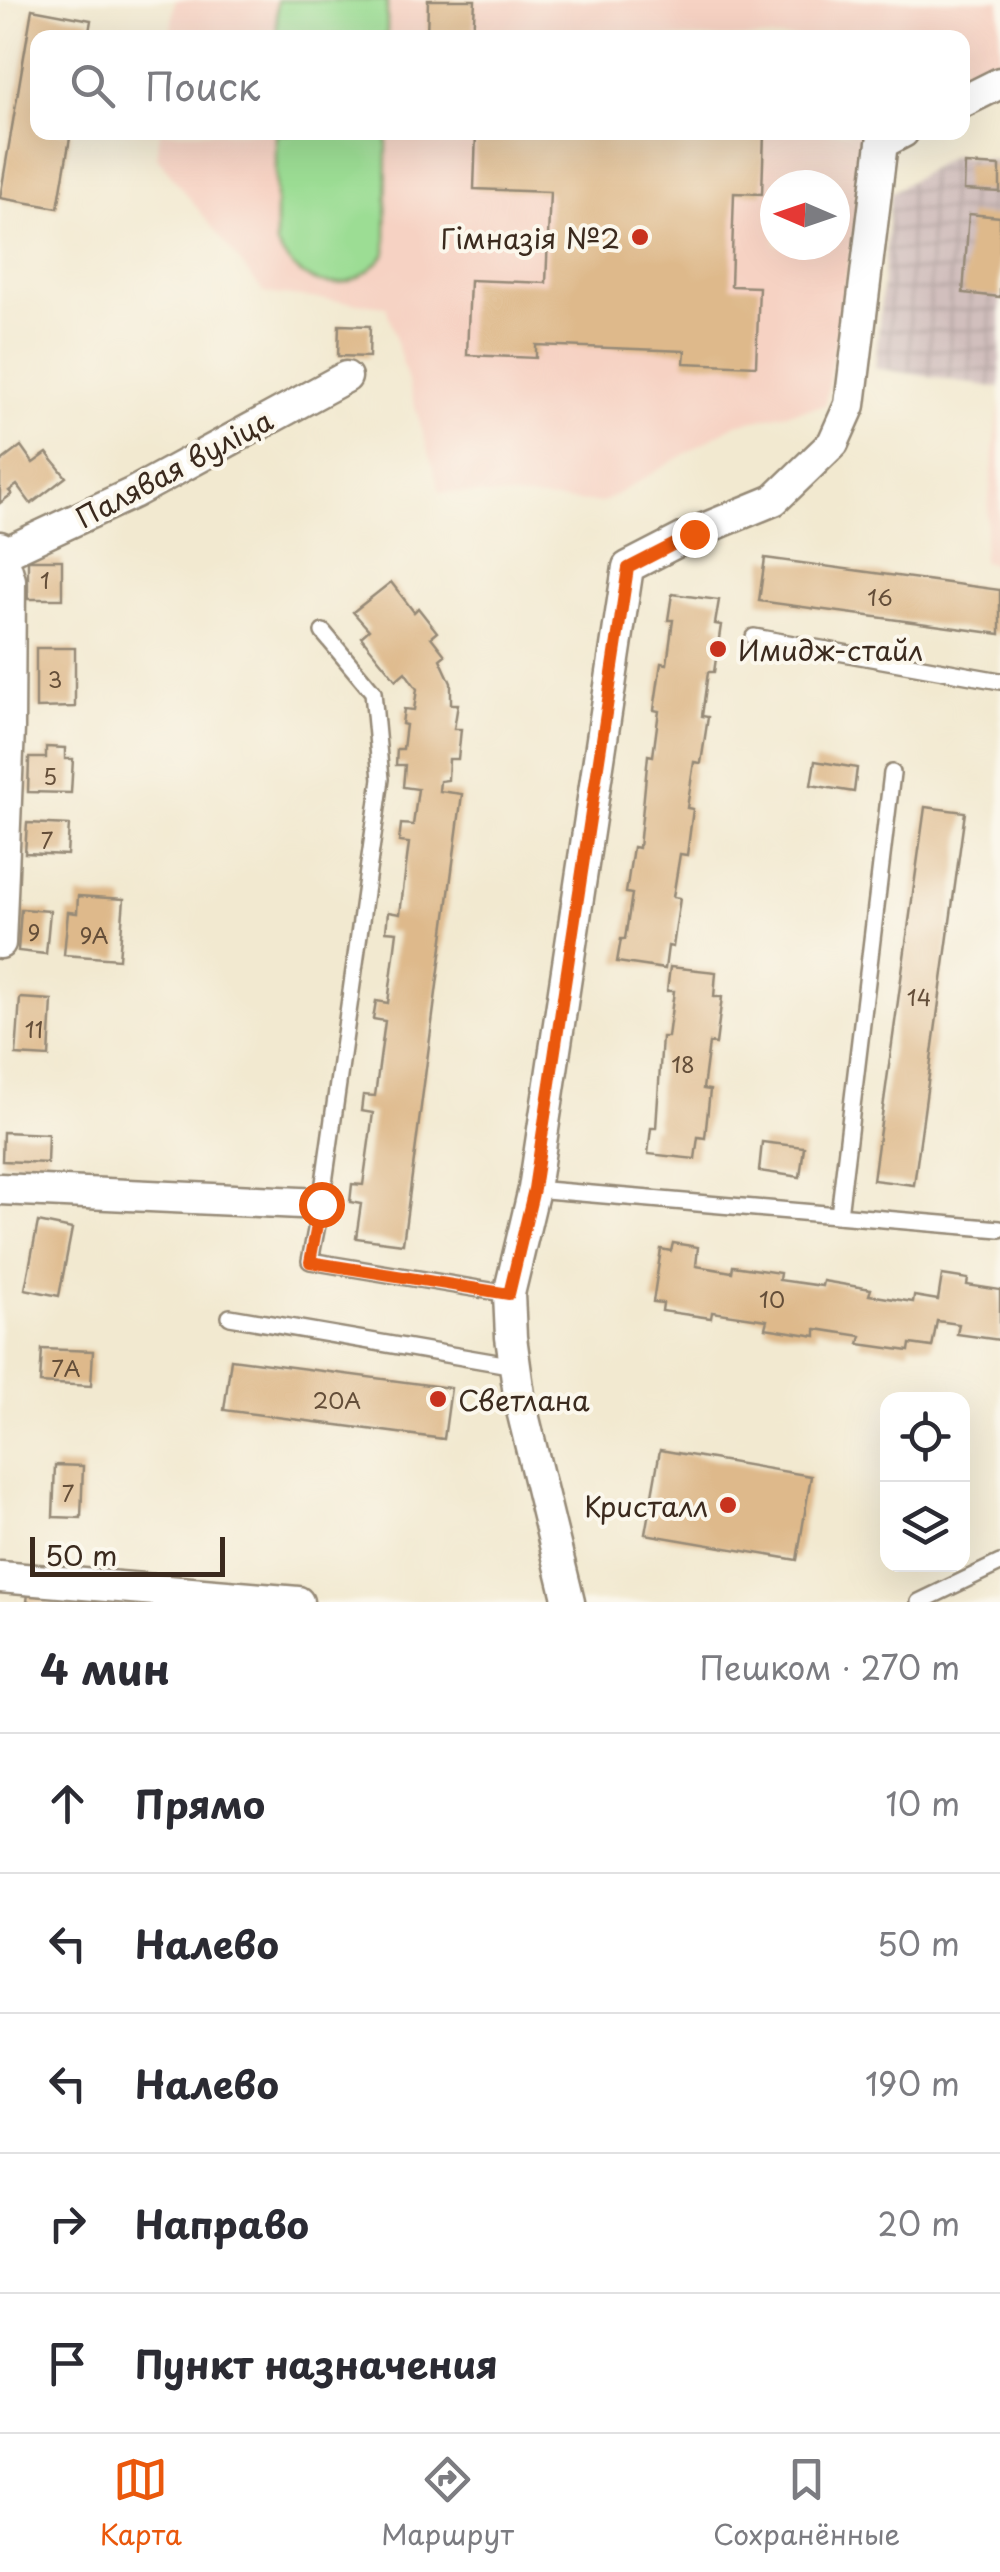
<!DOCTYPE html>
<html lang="ru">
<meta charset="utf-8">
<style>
:root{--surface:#fff;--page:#f7f7f7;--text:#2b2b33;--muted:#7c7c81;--line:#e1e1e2;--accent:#ea580c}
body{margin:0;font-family:"Playpen Sans",sans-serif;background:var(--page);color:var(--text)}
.controls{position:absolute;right:30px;bottom:30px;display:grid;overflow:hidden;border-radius:20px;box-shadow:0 10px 40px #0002}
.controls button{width:90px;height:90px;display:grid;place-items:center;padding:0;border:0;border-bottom:2px solid var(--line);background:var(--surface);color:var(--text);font:50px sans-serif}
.compass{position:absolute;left:760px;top:170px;width:90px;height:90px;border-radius:50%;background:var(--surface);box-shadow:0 10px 40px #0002;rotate:272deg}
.scale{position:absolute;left:30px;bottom:25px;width:195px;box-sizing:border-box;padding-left:10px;border:5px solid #3b2a1e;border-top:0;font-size:28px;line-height:35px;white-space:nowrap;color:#3b2a1e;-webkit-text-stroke:8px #fbf7ec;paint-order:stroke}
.stop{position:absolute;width:30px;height:30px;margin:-22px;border:8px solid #ea580c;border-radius:50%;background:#fff}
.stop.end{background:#ea580c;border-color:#fff;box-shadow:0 2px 10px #0008}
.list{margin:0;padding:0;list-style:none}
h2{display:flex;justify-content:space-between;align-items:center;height:130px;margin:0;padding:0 40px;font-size:42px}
h2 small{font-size:32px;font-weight:400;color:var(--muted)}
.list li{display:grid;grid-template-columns:65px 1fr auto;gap:30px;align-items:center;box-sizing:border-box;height:140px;padding:0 40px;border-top:2px solid var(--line)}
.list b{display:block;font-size:38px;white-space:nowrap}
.list em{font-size:32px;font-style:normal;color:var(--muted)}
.icon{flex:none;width:55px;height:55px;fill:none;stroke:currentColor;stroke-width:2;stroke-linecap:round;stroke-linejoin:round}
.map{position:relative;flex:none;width:1000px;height:1602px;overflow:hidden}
.search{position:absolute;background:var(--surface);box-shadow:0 10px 40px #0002;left:30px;right:30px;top:30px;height:110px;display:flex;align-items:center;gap:25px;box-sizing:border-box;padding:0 35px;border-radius:20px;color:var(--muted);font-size:38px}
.sheet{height:830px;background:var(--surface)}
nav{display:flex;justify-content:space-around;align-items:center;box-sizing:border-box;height:140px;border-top:2px solid var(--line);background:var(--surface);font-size:28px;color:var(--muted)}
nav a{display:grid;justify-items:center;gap:5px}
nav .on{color:var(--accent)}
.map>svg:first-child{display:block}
.built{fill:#f6d2c3;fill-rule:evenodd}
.industrial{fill:url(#industrial-grid)}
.garden{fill:#9cdd94;stroke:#6c8459;stroke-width:2.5}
.building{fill:#deb98b}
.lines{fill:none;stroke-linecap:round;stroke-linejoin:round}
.lane-casing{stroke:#968a77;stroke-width:20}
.street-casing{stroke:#968a77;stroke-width:35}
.lane{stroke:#fff;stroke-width:15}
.street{stroke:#fff;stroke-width:30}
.route{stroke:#ea580c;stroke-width:12}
.poi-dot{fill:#c8321e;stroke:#fbf7ec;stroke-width:4}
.labels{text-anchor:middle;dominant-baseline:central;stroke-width:8;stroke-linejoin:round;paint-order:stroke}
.number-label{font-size:22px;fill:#644e39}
.poi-label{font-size:28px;fill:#3b2a1e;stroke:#fbf7ec;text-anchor:end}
.street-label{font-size:28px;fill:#3b2a1e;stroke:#fbf7ec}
</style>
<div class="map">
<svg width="1000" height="1602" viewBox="0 0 1000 1602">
<defs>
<pattern id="industrial-grid" width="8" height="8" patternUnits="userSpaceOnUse" patternTransform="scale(2.5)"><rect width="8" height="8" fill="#d1bfbd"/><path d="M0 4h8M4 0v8" fill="none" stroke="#b4a4a2"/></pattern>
</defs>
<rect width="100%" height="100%" fill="#fbf7ec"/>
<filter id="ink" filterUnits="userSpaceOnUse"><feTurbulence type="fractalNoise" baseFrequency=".01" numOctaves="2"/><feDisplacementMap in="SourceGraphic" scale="20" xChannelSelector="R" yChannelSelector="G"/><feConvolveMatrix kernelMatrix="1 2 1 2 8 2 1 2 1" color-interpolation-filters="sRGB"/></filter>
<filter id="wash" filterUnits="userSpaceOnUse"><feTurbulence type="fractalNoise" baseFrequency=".0048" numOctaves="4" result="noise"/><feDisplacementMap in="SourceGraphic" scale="40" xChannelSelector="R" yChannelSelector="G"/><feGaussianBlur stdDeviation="2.25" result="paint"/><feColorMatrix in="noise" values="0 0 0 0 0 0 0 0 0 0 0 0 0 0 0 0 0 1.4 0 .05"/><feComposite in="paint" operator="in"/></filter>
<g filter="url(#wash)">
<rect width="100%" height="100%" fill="#f2e9d0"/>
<g class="built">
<path d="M 175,0 L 1000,0 L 1000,64 L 963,73 L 962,38 L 170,38 Z"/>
<path d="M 160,132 L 870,133 L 825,405 L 736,424 L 602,503 L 440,492 L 386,306 L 264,293 L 157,157 ZM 775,185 L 835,185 L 835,245 L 775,245 Z"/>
<path d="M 1000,400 L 1000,565 L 982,562 Z"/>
</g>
<path class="industrial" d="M 952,155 L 1000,161 L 1000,388 L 875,368 L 891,193 Z"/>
<g class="garden">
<rect x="277" y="0" width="110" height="37"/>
<path d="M 276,133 L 387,133 L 386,253 C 352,297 303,293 276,244 Z"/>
</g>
<g id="blocks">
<g class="building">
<path d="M 428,0 L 475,0 L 473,38 L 427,38 Z"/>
<path d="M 32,9 L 91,20 L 88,38 L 38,38 L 38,132 L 71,132 L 58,208 L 0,198 Z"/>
<path d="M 476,132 L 764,132 L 762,194 L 734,193 L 731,286 L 759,287 L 756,366 L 684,363 L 685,351 L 536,345 L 536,358 L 467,355 L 470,280 L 546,283 L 550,192 L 474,189 Z"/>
<path d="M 965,164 L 1000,166 L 1000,192 L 964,190 Z"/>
<path d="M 969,214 L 1000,217 L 1000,297 L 963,293 Z"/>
<path d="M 339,325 L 370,326 L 369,357 L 338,356 Z"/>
<path d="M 21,446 L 33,463 L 47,453 L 66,477 L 31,504 L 17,485 L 9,491 L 12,494 L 0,503 L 0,462 Z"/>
<path d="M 765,558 L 1000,590 L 1000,634 L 759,601 Z"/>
<rect x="28" y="560" width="34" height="39"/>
<path d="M 391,582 L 414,612 L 418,608 L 437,632 L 431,637 L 445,655 L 440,659 L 451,683 L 451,704 L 458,704 L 454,729 L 461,729 L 458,759 L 449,759 L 448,780 L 440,781 L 439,791 L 462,794 L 403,1244 L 356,1238 L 361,1204 L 350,1202 L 352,1184 L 363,1185 L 373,1113 L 361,1111 L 363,1095 L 375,1096 L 385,1021 L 373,1019 L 376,1001 L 388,1003 L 397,932 L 386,931 L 388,912 L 400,914 L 409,843 L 399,842 L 401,824 L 413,825 L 418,789 L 403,787 L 405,765 L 396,765 L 397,749 L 403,749 L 406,725 L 402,724 L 404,709 L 414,710 L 417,689 L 405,672 L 396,680 L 361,637 L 369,630 L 353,612 Z"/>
<path d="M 672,594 L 719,600 L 715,624 L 721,625 L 714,672 L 708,672 L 702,716 L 708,717 L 701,763 L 694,762 L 687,808 L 693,809 L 687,855 L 680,854 L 673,897 L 680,898 L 673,947 L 668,946 L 665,969 L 617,962 L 621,939 L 625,939 L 632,894 L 626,893 L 633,847 L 639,848 L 648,755 L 653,756 L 659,711 L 654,710 L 661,663 L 667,664 L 673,620 L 668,620 Z"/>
<path d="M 36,648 L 75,648 L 75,707 L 36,708 Z"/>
<path d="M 46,747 L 65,748 L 65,759 L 73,759 L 71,793 L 28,792 L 29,758 L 46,758 Z"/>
<path d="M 815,761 L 857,768 L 854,792 L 811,785 Z"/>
<path d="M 925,807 L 965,812 L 914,1185 L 873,1180 Z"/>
<path d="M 27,823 L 69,825 L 67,855 L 25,853 Z"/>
<path d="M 78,896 L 124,899 L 119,959 L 64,955 L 68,912 L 77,913 Z"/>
<path d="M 21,909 L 50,911 L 46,954 L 18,951 Z"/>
<path d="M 670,967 L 716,972 L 714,997 L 722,997 L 716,1044 L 709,1043 L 703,1089 L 710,1090 L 705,1138 L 698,1137 L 695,1159 L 648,1154 L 651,1128 L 656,1128 L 662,1037 L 668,1037 L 674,991 L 667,991 Z"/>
<path d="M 20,998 L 52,1000 L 49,1057 L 16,1055 Z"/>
<path d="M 3,1132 L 48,1134 L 47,1163 L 2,1161 Z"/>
<path d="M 762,1142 L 804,1147 L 800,1177 L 759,1171 Z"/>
<path d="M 38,1222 L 72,1229 L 59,1296 L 25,1289 Z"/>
<path d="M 673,1243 L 698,1247 L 696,1266 L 732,1272 L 733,1266 L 780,1273 L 779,1280 L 822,1286 L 823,1281 L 871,1289 L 869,1295 L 913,1302 L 914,1296 L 938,1300 L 942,1275 L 968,1279 L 967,1285 L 1000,1290 L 1000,1340 L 957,1334 L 959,1324 L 937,1321 L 932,1347 L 910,1344 L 909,1351 L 859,1344 L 861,1336 L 816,1329 L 816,1336 L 765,1328 L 767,1320 L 712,1312 L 711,1318 L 662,1311 L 663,1303 L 653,1302 L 661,1249 L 671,1251 Z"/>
<path d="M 42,1349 L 93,1351 L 91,1386 L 40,1383 Z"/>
<path d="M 231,1359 L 451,1388 L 444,1439 L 224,1410 Z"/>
<path d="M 660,1450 L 811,1476 L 797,1560 L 645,1534 Z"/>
<path d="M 55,1465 L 83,1466 L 81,1518 L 53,1517 Z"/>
<path d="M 28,1593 L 97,1599 L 97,1602 L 27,1602 Z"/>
</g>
</g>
</g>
<g filter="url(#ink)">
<use href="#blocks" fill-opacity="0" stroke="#968a77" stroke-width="2.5"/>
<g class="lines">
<g class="lane-casing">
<g id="lane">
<path d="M 323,632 L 373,692 L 381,779 L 321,1204 L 310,1261 L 509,1294"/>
<path d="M 754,637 L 1000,681"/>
<path d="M 534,1189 L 1000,1229"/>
<path d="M 839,1215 L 892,773"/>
<path d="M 230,1317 L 515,1366"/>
<path d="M 919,1602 L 1000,1563"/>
</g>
</g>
<g class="street-casing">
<g id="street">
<path d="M 962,102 L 1000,83"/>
<path d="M 0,547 L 10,580 L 9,728 L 0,943"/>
<path d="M 0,555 L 133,493 L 346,377"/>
<path d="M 0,1189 L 321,1204"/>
<path d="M 0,1577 L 298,1602"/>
<path d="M 569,1602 L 520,1402 L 511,1337 L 509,1294 L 534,1189 L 628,567 L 694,533 L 774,500 L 833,443 L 850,405 L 882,143 L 903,132"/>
</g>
</g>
<use href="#lane" class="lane"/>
<use href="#street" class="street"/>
</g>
</g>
<g class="lines" filter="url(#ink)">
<path class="route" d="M 321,1204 L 310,1262 L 509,1294 L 534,1189 L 628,568 L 694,534"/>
</g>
<g class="poi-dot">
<circle cx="640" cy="237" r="10"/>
<circle cx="718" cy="649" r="10"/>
<circle cx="438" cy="1399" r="10"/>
<circle cx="728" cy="1505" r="10"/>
</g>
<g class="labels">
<g class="number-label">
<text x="45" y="579">1</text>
<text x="880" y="596">16</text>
<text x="55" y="678">3</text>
<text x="50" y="775">5</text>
<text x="47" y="839">7</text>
<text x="34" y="931">9</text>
<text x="94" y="934">9А</text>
<text x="919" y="996">14</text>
<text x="34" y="1028">11</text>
<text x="683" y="1063">18</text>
<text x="772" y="1298">10</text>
<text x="66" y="1367">7А</text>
<text x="337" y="1399">20А</text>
<text x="68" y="1492">7</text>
</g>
<g class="poi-label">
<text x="620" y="237">Гімназія №2</text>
<text x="738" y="649" text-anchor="start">Имидж-стайл</text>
<text x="458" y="1399" text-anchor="start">Светлана</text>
<text x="708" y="1505">Кристалл</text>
</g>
<g class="street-label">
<text transform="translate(174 468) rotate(-28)">Палявая вуліца</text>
</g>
</g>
</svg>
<div class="controls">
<button><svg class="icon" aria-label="locate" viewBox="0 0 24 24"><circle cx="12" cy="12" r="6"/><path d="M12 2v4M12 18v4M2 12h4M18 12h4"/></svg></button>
<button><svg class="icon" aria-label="layers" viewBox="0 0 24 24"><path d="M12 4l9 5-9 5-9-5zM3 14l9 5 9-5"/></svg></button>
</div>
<svg class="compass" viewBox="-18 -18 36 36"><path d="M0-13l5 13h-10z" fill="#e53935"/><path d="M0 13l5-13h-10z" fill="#7c7c81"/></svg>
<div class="scale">50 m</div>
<div class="stop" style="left:321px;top:1204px"></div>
<div class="stop end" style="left:694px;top:534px"></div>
<div class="search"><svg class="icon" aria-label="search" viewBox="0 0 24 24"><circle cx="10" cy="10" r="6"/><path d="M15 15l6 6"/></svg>Поиск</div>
</div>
<section class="sheet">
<h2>4 мин<small>Пешком · 270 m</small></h2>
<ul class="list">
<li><svg class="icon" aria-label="ahead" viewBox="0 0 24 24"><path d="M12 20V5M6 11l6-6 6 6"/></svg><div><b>Прямо</b></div><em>10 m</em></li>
<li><svg class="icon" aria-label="left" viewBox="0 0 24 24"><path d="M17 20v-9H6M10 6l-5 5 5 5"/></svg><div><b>Налево</b></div><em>50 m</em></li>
<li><svg class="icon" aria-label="left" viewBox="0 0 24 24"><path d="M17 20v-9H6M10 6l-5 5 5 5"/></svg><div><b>Налево</b></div><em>190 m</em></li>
<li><svg class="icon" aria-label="right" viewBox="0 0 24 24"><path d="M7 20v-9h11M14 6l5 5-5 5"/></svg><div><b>Направо</b></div><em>20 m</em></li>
<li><svg class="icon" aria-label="arrive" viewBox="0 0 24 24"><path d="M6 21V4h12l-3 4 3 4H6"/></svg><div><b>Пункт назначения</b></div></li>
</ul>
</section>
<nav>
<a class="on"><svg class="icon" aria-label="map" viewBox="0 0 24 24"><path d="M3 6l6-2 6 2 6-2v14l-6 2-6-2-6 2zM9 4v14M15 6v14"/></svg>Карта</a>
<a><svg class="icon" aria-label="directions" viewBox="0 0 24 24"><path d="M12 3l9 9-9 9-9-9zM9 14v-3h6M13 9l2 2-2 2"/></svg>Маршрут</a>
<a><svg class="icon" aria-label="saved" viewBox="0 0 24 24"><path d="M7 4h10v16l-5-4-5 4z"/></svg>Сохранённые</a>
</nav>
